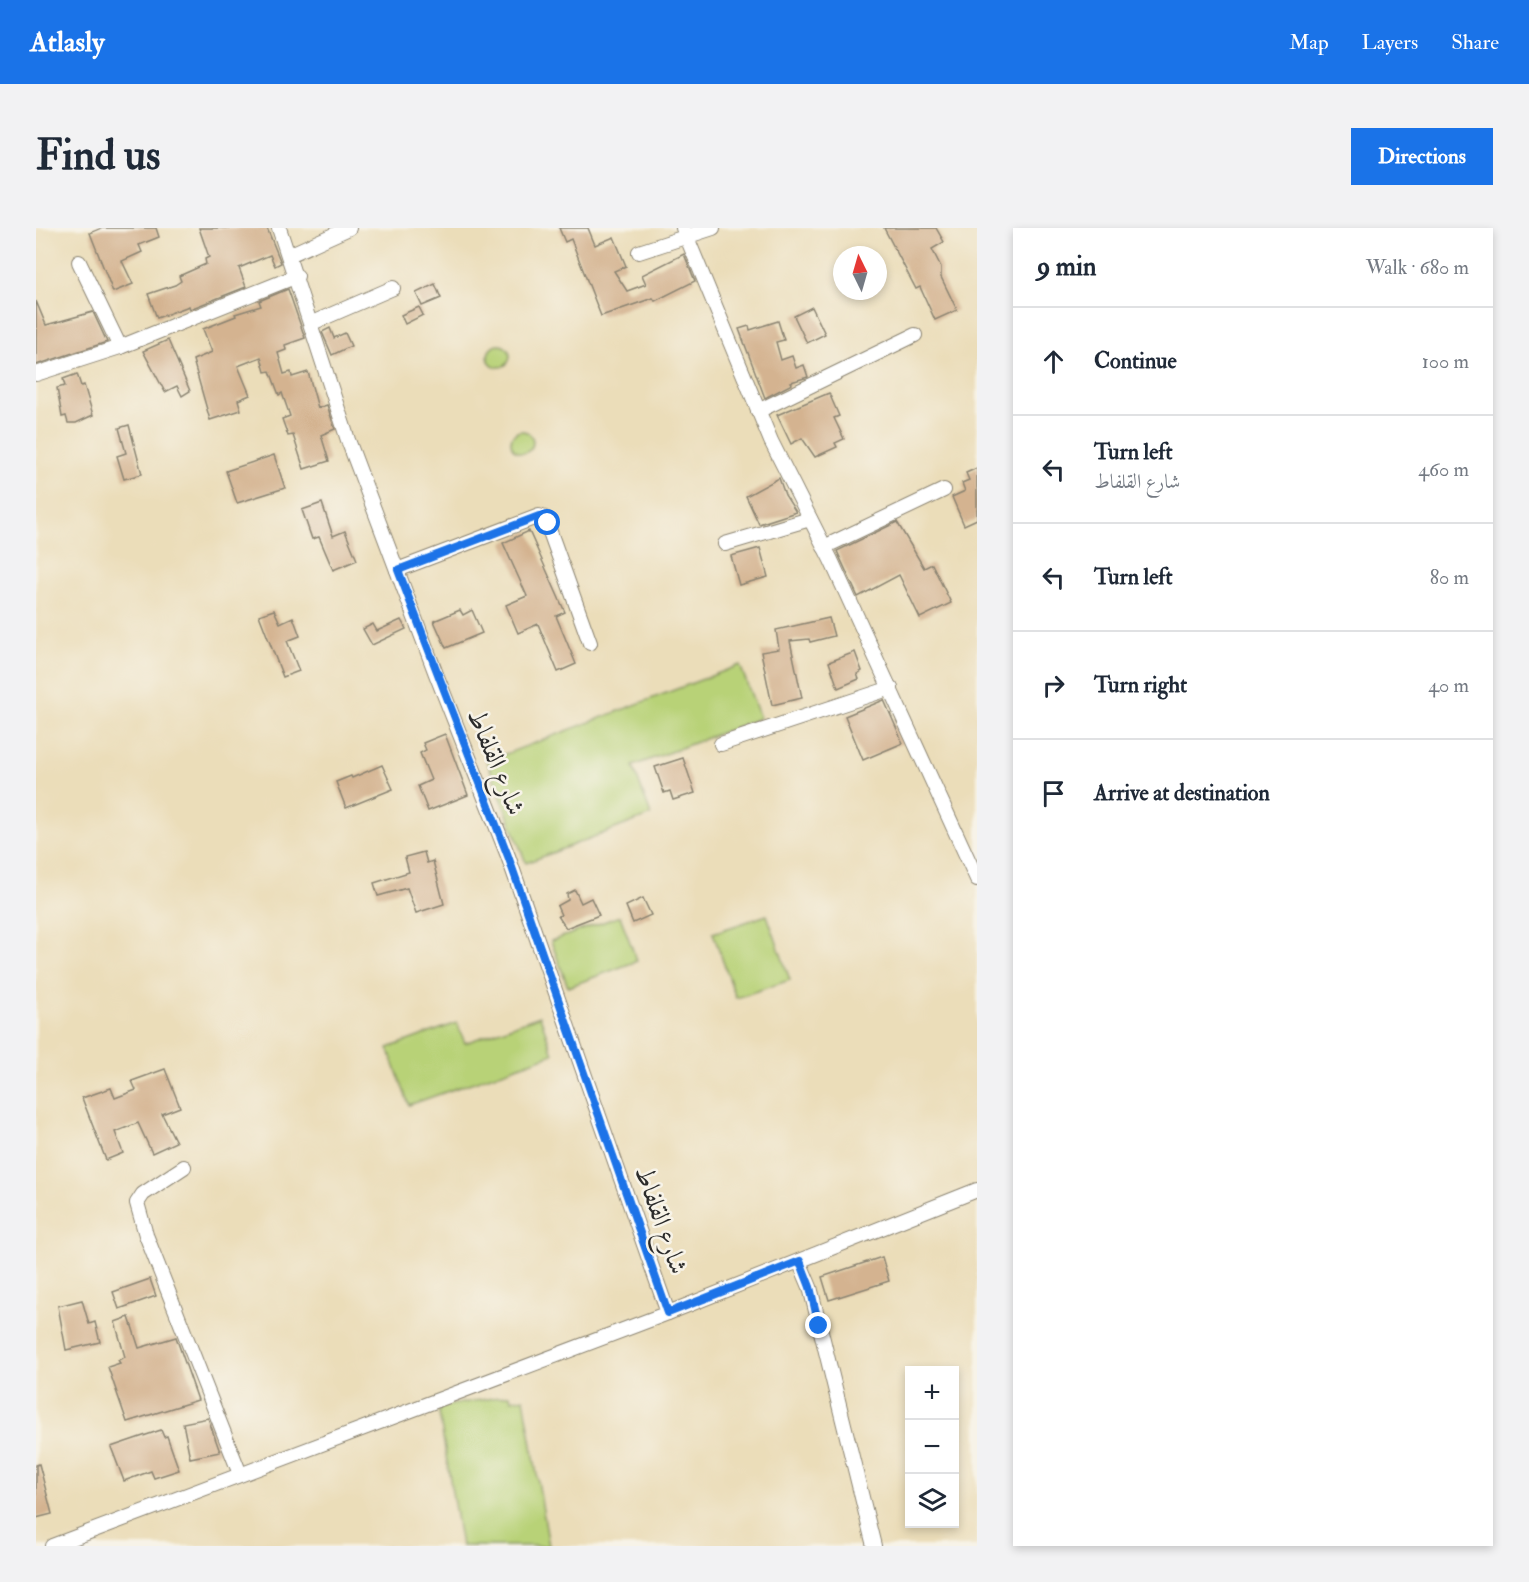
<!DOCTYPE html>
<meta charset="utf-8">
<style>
:root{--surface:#fff;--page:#f2f2f3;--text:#1f2937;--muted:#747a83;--line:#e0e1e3;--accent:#1a73e8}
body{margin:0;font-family:"IM FELL Double Pica",Amiri,serif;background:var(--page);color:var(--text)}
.controls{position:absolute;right:18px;bottom:18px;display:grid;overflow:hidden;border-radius:0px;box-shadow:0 3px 9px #0003}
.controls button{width:54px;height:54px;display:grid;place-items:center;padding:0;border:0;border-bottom:2px solid var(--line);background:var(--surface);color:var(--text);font:30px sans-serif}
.compass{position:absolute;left:797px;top:18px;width:54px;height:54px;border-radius:50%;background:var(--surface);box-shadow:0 3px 9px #0003;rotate:355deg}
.stop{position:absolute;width:18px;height:18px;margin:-14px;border:4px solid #1a73e8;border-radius:50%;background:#fff}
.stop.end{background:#1a73e8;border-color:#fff;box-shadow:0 2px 6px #0008}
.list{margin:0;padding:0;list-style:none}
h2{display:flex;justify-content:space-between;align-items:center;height:78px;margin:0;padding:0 24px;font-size:26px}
h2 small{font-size:20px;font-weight:400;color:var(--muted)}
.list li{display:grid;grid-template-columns:39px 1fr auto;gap:18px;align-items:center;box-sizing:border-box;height:108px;padding:0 24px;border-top:2px solid var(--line)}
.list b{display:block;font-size:22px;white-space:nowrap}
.list p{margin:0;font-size:20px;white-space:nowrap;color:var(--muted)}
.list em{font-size:20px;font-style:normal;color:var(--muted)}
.icon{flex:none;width:33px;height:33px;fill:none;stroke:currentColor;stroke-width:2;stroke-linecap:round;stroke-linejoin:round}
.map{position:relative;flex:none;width:941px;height:1318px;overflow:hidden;border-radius:0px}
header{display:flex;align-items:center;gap:36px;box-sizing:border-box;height:84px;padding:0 30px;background:var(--accent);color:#fff}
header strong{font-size:28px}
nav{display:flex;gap:33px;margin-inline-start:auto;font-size:21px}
.intro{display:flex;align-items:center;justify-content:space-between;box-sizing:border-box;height:144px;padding:0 36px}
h1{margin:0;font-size:42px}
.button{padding:15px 27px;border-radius:0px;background:var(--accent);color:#fff;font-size:21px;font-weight:700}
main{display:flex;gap:36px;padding:0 36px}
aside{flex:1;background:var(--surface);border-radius:0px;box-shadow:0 3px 9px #0003}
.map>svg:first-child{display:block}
.green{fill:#b8d277;stroke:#727e51;stroke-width:1.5}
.building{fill:#d4b390}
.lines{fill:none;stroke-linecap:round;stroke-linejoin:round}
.street-casing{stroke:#8b8472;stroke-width:16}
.street{stroke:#fff;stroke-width:14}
.route{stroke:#1a73e8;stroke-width:8}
.labels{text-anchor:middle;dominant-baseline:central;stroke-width:5;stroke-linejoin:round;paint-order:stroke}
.street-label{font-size:26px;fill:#2b2b2b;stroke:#f7f3e8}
</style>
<header>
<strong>Atlasly</strong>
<nav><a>Map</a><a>Layers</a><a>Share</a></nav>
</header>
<div class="intro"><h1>Find us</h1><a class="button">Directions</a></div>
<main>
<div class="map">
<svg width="941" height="1318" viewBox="0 0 941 1318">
<rect width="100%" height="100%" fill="#f7f3e8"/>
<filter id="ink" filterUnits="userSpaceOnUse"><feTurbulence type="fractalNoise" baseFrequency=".0167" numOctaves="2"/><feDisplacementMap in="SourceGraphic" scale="12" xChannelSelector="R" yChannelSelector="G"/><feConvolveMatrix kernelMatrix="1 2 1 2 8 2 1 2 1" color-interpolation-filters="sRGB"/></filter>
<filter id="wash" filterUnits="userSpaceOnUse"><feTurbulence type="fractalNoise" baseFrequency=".008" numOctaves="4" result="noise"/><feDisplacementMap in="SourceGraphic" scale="24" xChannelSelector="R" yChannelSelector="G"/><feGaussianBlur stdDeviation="1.35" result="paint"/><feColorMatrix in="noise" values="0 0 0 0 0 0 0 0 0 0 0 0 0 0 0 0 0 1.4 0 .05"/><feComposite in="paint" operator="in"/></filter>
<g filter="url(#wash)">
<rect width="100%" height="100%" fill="#ebddb9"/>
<g class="green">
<circle cx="463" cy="128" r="11"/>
<circle cx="486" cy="214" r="11"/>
<path d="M 704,437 L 724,490 L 597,538 L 615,587 L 490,635 L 451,533 Z"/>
<path d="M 731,687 L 754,752 L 700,770 L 677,705 Z"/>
<path d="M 584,688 L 601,733 L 532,759 L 515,713 Z"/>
<path d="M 504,788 L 517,826 L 373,877 L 352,820 L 421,795 L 429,815 Z"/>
<path d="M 474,1167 L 475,1172 L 488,1170 L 513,1318 L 425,1318 L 402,1179 Z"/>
</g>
<g id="blocks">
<g class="building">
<path d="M 66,0 L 120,0 L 123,9 L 103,17 L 106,24 L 86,33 L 97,56 L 77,64 L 54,5 Z"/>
<path d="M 163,0 L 231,0 L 245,35 L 239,38 L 234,27 L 203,40 L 210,59 L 154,81 L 153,78 L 121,90 L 112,66 L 139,57 L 145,53 L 143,48 L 170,36 L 169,31 L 173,29 Z"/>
<path d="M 523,0 L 552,0 L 559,17 L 578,9 L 590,38 L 578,43 L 591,63 L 610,56 L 606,47 L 648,26 L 659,53 L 619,73 L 617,70 L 565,88 L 535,11 L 529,14 Z"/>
<path d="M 848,0 L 900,0 L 908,14 L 896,21 L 905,39 L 905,49 L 921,82 L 899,92 L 884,59 L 880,61 Z"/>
<path d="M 399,56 L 405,70 L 386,78 L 380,65 Z"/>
<path d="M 252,61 L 269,110 L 249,117 L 250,122 L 242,125 L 248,146 L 255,144 L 256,149 L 272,144 L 282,180 L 291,177 L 299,201 L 285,207 L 293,233 L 268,241 L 257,207 L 252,208 L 246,191 L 254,188 L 246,165 L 243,167 L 234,143 L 229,144 L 225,129 L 202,138 L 214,167 L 202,172 L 205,182 L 174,192 L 157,132 L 176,124 L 167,101 L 200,88 L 199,86 L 225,78 L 223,73 Z"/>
<path d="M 0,73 L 10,97 L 57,84 L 71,114 L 0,137 Z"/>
<path d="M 383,79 L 387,87 L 369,96 L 365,87 Z"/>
<path d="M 776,79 L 789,106 L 771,115 L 758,88 Z"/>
<path d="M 742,93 L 748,112 L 740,114 L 745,132 L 756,128 L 760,140 L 768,137 L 772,149 L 755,154 L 756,156 L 729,170 L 703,101 L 713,98 L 714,102 Z"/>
<path d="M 294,100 L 298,110 L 309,105 L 315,118 L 296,127 L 286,104 Z"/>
<path d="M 132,112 L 154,163 L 146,168 L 141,158 L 129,164 L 107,123 Z"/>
<path d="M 41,146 L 45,158 L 48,157 L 57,187 L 40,195 L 32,195 L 30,188 L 26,189 L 21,160 L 29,158 L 27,151 Z"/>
<path d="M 793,165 L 803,188 L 798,190 L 808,211 L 799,215 L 801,219 L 779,229 L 766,210 L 755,216 L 741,187 Z"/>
<path d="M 93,197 L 106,246 L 88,251 L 81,228 L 90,225 L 83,200 Z"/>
<path d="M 238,227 L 249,260 L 201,275 L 190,243 Z"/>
<path d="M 941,240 L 941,291 L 928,297 L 916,269 L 929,263 L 926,255 L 933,252 L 930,245 Z"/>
<path d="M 743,250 L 749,267 L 760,284 L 723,296 L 710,268 Z"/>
<path d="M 286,275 L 297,308 L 309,303 L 321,332 L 297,342 L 283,309 L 276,311 L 266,282 Z"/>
<path d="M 861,294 L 888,340 L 896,336 L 915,375 L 884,390 L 863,347 L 822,369 L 801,323 Z"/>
<path d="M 493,303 L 529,384 L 520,388 L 540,436 L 522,444 L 502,396 L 482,405 L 470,377 L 491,368 L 467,315 Z"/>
<path d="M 724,320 L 732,349 L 703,357 L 695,328 Z"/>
<path d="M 238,382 L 244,395 L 257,389 L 264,408 L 251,413 L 263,443 L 247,449 L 223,387 Z"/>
<path d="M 424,382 L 427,387 L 436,382 L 446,405 L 410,420 L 398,393 Z"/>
<path d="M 793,390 L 798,408 L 774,414 L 773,411 L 754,413 L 766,470 L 736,477 L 725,424 L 743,421 L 740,402 Z"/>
<path d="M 365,392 L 370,401 L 336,417 L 327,401 L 337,396 L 341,403 Z"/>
<path d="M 819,424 L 826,443 L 821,446 L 823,451 L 802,460 L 793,434 Z"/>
<path d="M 848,472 L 867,515 L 827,532 L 809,488 Z"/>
<path d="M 409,506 L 432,567 L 392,583 L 382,558 L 395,552 L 384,525 L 390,522 L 387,515 Z"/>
<path d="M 647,530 L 659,565 L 637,572 L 634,563 L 628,565 L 619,539 Z"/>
<path d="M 346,537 L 357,561 L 310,580 L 300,554 L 315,548 L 316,550 Z"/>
<path d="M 388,624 L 391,635 L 397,633 L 408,676 L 380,685 L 371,660 L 342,668 L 338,655 L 373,644 L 369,629 Z"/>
<path d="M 539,662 L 545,675 L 555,670 L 563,687 L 530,700 L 522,688 L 525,687 L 521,678 L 532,672 L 531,666 Z"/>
<path d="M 607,670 L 615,687 L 597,695 L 590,678 Z"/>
<path d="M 129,841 L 144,879 L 126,886 L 140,914 L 116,925 L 102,895 L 79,904 L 87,925 L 70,932 L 46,870 L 75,860 L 79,870 L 100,862 L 96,853 Z"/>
<path d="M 846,1029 L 853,1053 L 793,1072 L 786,1049 Z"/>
<path d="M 114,1051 L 120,1068 L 83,1081 L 77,1064 Z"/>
<path d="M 46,1072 L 53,1096 L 59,1094 L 64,1114 L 30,1122 L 22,1078 Z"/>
<path d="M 93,1089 L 103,1120 L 140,1109 L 162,1172 L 91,1194 L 72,1139 L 84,1135 L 82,1132 L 89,1129 L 79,1094 Z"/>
<path d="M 172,1190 L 184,1224 L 154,1230 L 147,1195 Z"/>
<path d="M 125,1202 L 128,1209 L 131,1208 L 143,1242 L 118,1250 L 115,1243 L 88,1253 L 75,1219 Z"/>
<path d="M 3,1236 L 16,1286 L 0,1290 L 0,1237 Z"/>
</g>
</g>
</g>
<g filter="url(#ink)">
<use href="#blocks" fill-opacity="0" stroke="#8b8472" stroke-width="1.5"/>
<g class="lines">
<g class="street-casing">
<g id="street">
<path d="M 243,0 L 312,212 L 400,446 L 472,628 L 632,1085"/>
<path d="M 647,0 L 735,213 L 795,332 L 941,651"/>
<path d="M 603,24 L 677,0"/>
<path d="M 253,27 L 313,0"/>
<path d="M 43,34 L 84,119"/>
<path d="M 276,95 L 357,60"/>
<path d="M 0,146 L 84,119 L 261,48"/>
<path d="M 722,183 L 879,107"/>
<path d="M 689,316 L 774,291"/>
<path d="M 788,319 L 908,262"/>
<path d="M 361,342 L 503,288 L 509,290 L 554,415"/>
<path d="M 685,516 L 855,460"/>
<path d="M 148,939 L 107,966 L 101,975 L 110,1007 L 204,1246"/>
<path d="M 763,1033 L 774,1059 L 838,1318"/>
<path d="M 16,1318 L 632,1085 L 941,962"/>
</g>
</g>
<use href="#street" class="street"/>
</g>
</g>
<g class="lines" filter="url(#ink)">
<path class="route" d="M 512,295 L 509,290 L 503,288 L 362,342 L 472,628 L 632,1085 L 764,1033 L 774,1059 L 783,1098"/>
</g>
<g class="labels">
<g class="street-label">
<text transform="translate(460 534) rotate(68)">شارع القلفاط</text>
<text transform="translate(625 992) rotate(71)">شارع القلفاط</text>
</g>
</g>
</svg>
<div class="controls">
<button>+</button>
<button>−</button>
<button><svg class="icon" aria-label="layers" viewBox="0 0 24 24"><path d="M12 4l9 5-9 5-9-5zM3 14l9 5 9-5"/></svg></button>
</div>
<svg class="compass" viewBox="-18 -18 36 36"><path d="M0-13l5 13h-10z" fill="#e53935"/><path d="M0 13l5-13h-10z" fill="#747a83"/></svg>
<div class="stop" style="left:512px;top:295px"></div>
<div class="stop end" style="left:783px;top:1098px"></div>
</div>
<aside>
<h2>9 min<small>Walk · 680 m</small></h2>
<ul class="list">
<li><svg class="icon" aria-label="ahead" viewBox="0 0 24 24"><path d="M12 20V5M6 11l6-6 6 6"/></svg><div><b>Continue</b></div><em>100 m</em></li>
<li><svg class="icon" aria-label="left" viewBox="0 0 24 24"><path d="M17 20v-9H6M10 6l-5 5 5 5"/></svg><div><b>Turn left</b><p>شارع القلفاط</p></div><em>460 m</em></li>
<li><svg class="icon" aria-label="left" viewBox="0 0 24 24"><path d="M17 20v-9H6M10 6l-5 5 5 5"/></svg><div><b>Turn left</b></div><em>80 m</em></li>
<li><svg class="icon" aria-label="right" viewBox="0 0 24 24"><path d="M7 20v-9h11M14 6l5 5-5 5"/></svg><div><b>Turn right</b></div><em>40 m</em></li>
<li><svg class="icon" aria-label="arrive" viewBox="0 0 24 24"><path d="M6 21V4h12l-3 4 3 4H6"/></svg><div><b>Arrive at destination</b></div></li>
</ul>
</aside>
</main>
